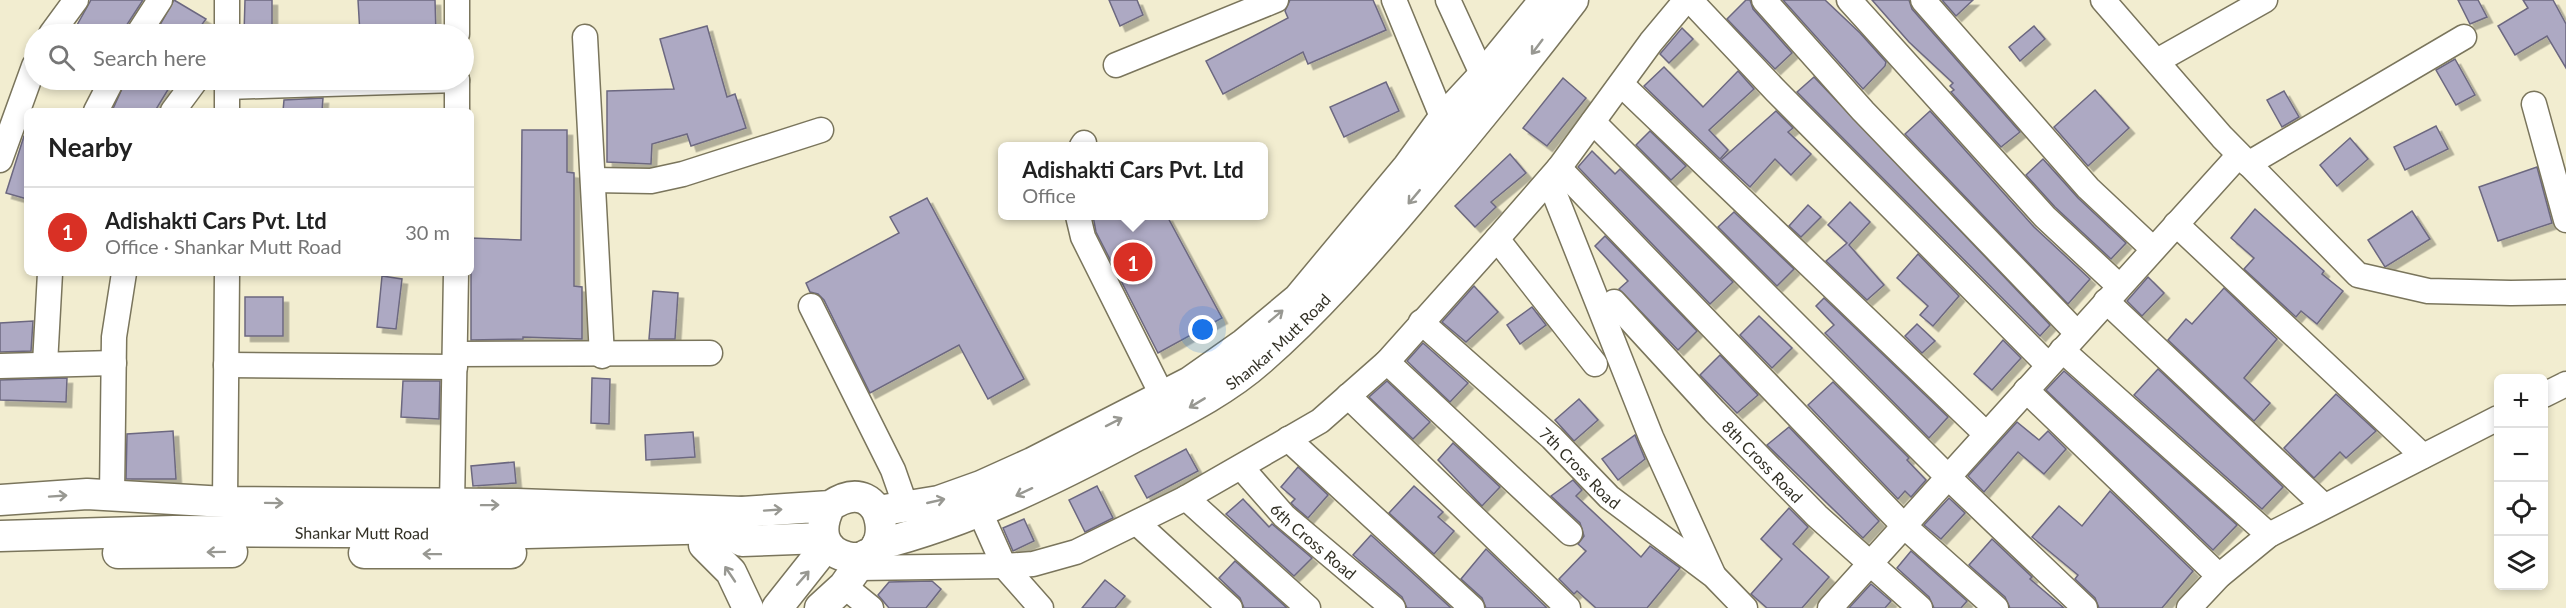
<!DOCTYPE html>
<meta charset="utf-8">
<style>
:root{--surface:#fff;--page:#f2f2f2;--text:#222;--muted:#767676;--line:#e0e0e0;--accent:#d93025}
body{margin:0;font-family:Lato,sans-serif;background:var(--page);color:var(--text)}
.controls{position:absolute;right:18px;bottom:18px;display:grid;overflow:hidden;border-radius:9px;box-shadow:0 3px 9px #0003}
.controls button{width:54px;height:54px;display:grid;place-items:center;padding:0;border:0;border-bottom:2px solid var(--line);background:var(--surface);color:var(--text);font:30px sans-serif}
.you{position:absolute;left:1203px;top:330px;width:21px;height:21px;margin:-15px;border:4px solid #fff;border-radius:50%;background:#1a73e8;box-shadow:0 0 0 9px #1a73e833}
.badge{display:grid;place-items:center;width:39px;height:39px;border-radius:50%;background:var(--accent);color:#fff;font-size:20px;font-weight:700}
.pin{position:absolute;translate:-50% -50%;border:3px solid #fff;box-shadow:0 2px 6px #0006}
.popup{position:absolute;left:998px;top:142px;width:270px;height:78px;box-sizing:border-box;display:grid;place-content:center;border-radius:9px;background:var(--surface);filter:drop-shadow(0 2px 4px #0005);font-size:20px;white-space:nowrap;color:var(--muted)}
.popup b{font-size:22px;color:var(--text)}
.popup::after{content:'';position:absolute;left:50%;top:100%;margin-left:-12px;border:12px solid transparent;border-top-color:var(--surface)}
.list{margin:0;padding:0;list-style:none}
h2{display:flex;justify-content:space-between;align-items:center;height:78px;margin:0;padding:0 24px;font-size:26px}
h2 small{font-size:20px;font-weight:400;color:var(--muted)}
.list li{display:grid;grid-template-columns:39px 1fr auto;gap:18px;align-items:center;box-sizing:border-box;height:90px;padding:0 24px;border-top:2px solid var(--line)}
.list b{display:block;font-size:22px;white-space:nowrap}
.list p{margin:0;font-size:20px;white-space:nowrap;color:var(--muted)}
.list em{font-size:20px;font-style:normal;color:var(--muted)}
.icon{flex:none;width:33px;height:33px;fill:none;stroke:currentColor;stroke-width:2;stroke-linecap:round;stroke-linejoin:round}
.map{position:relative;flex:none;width:2566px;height:608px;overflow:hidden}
.search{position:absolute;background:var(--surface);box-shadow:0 3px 9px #0003;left:24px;top:24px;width:450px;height:66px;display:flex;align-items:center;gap:15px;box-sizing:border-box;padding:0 21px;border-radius:33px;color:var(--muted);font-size:22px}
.panel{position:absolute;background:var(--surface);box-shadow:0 3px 9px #0003;left:24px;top:108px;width:450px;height:168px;border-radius:9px}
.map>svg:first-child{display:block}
.building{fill:#ada9c3;stroke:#6c6880;stroke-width:1.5;filter:url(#shadow)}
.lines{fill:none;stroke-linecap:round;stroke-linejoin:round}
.minor-casing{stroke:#7a755c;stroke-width:27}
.major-casing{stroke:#7a755c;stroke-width:33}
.minor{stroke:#fff;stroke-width:24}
.major{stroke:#fff;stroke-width:30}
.oneway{stroke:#989892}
.labels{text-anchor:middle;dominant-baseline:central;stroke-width:6;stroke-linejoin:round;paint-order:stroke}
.street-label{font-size:16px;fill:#323025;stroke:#f2edd0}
</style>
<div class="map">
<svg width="2566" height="608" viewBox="0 0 2566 608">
<defs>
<filter id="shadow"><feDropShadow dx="5.5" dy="5.5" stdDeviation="0" flood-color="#0004"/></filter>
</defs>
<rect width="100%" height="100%" fill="#f2edd0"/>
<g class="building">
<path d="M 91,0 L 143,0 L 126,26 L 124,34 L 72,34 Z"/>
<path d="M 174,0 L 206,19 L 195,34 L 155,34 Z"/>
<path d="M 245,0 L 272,0 L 272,34 L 244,34 Z"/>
<path d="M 358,0 L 435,0 L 436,34 L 360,34 Z"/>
<path d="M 1109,0 L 1137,0 L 1143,15 L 1120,26 Z"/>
<path d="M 1290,0 L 1373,0 L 1386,30 L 1308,64 L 1303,52 L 1223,94 L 1206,61 L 1288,18 L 1285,11 Z"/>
<path d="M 1746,0 L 1750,0 L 1753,9 L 1792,53 L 1775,69 L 1727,19 Z"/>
<path d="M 1783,0 L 1825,0 L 1860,33 L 1886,62 L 1885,66 L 1863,89 Z"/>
<path d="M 1872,0 L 1909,0 L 1912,9 L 2020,132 L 2001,147 L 1951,92 L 1954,90 L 1950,86 L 1953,83 L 1909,42 Z"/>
<path d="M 1942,0 L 1973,0 L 1956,16 Z"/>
<path d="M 2458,0 L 2478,0 L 2487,17 L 2470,24 Z"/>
<path d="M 2523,0 L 2553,0 L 2566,24 L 2566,68 L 2547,36 L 2515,55 L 2498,26 L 2528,8 Z"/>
<path d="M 707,26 L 727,97 L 735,94 L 746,128 L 691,146 L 687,134 L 652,144 L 651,164 L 607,162 L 607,91 L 674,89 L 660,39 Z"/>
<path d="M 2034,26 L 2045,39 L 2020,61 L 2009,47 Z"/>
<path d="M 1682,28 L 1693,39 L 1669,63 L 1660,54 Z"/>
<path d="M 2455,59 L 2475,95 L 2456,105 L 2436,70 Z"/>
<path d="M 1664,67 L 1703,107 L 1738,71 L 1754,89 L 1709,130 L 1728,150 L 1720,159 L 1644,86 Z"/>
<path d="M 1814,77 L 2050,325 L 2040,336 L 1797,92 Z"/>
<path d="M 1563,78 L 1586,98 L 1547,146 L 1523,128 Z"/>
<path d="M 126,80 L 155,80 L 169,88 L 155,111 L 112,111 Z"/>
<path d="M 1386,82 L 1399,111 L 1344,137 L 1330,107 Z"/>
<path d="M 2095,90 L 2129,128 L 2088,166 L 2054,127 Z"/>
<path d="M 2284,91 L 2299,117 L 2282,127 L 2267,100 Z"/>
<path d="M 323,98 L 322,111 L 283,111 L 284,100 Z"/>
<path d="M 1776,111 L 1793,128 L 1788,132 L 1811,154 L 1791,175 L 1775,159 L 1750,187 L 1721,160 Z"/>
<path d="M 1930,111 L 2034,227 L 2090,279 L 2068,304 L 1905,134 Z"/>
<path d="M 2436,126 L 2448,149 L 2405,170 L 2394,147 Z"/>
<path d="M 522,130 L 567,130 L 567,172 L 574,173 L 574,286 L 582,287 L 582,339 L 523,337 L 523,339 L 471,340 L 471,238 L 521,240 Z"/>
<path d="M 1650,131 L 1686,166 L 1671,180 L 1636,145 Z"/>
<path d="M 24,136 L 27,136 L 27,199 L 6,193 Z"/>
<path d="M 2350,138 L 2368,159 L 2337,186 L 2320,165 Z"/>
<path d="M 1592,151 L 1615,174 L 1620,169 L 1733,282 L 1710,304 L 1578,167 Z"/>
<path d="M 1510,154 L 1526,173 L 1491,202 L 1496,207 L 1475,227 L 1455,206 Z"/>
<path d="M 2043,159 L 2078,198 L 2126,243 L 2111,259 L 2055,207 L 2026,175 Z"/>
<path d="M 2537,167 L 2552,223 L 2498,241 L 2479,187 Z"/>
<path d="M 927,198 L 1024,379 L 988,399 L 959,345 L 870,393 L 824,300 L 818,294 L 810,292 L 806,283 L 899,233 L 890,217 Z"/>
<path d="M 1850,202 L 1870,222 L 1849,245 L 1884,285 L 1867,300 L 1826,261 L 1847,243 L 1828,225 Z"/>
<path d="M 1808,205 L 1821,217 L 1801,237 L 1789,226 Z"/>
<path d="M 2255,209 L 2324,271 L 2322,274 L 2343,291 L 2317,324 L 2301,311 L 2296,317 L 2244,269 L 2254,258 L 2231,238 Z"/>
<path d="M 2412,211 L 2430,239 L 2385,267 L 2368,240 Z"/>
<path d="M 1734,212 L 1794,269 L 1777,286 L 1718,227 Z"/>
<path d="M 1093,216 L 1167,216 L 1222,318 L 1158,353 L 1096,232 Z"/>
<path d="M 1605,236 L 1697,331 L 1678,350 L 1619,289 L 1628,281 L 1595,246 Z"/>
<path d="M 1918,254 L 1959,296 L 1933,326 L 1920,315 L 1928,306 L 1897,278 Z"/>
<path d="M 382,276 L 402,279 L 396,329 L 377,327 Z"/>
<path d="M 2148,277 L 2164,293 L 2142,316 L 2127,301 Z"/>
<path d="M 1474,286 L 1498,312 L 1466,342 L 1442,322 Z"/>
<path d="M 2224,288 L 2277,339 L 2244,378 L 2270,403 L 2254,421 L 2168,340 L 2186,319 L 2192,324 Z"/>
<path d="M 653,291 L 678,293 L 675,339 L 649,339 Z"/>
<rect x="245" y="297" width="38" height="39"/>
<path d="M 1824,298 L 1948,417 L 1929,438 L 1825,333 L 1834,325 L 1816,306 Z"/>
<path d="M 1532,307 L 1546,325 L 1520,344 L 1507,325 Z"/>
<path d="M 1759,316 L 1792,348 L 1772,368 L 1740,335 Z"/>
<path d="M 33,321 L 31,351 L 0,352 L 0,323 Z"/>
<path d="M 1917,324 L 1935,341 L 1922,353 L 1905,336 Z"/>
<path d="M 2003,340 L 2021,358 L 1992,390 L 1974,374 Z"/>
<path d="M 1423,343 L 1468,383 L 1450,402 L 1407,361 Z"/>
<path d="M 1720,355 L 1758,395 L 1737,413 L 1700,375 Z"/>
<path d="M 2158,369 L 2283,487 L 2262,509 L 2134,395 Z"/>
<path d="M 2064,371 L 2237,525 L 2213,550 L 2046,390 Z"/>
<path d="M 67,378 L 66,402 L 0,400 L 0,380 Z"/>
<path d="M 592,378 L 610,379 L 609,424 L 591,423 Z"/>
<path d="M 403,381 L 440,381 L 439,419 L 401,417 Z"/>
<path d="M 1387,381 L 1430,422 L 1413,439 L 1369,397 Z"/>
<path d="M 1833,382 L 1909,458 L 1907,460 L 1926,480 L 1911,497 L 1905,491 L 1898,499 L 1808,405 Z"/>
<path d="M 2336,394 L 2376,431 L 2346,458 L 2340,452 L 2314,478 L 2284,448 Z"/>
<path d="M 1579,399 L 1598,420 L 1574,441 L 1555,420 Z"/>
<path d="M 2017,422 L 2039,440 L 2048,431 L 2066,449 L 2044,474 L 2018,452 L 1984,492 L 1968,476 Z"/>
<path d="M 1789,427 L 1879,521 L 1863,538 L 1767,445 Z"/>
<path d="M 173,431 L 176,479 L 126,479 L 127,434 Z"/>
<path d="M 693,432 L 695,457 L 646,460 L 645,435 Z"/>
<path d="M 1635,435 L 1645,459 L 1618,480 L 1602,459 Z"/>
<path d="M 1453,443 L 1500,487 L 1482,506 L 1438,460 Z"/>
<path d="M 1186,449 L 1198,471 L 1147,498 L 1135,476 Z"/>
<path d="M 514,462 L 516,483 L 473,486 L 471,466 Z"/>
<path d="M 1298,467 L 1328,495 L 1308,518 L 1294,506 L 1291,503 L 1295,499 L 1281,487 Z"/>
<path d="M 1573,480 L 1582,490 L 1576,496 L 1641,557 L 1650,546 L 1680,568 L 1647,608 L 1596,608 L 1577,591 L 1574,594 L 1559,579 L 1586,551 L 1578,544 L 1584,536 L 1580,523 L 1551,496 Z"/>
<path d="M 1097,486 L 1113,518 L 1085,532 L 1069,500 Z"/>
<path d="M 1414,486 L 1443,512 L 1438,517 L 1454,531 L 1434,554 L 1389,513 Z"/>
<path d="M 2110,491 L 2193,571 L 2162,608 L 2099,608 L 2095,598 L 2075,579 L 2078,575 L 2032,537 L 2059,506 L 2082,526 Z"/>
<path d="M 1949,498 L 1965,513 L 1941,539 L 1924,525 Z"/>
<path d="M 1243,499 L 1269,527 L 1272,524 L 1312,558 L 1294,576 L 1226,514 Z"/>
<path d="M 1789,508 L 1808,527 L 1793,544 L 1829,577 L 1802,608 L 1767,608 L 1751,594 L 1782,559 L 1761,539 Z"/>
<path d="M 1024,519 L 1034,541 L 1013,551 L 1003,528 Z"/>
<path d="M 1371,535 L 1451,608 L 1407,608 L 1402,597 L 1353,555 Z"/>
<path d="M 1992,539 L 2032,577 L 2030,579 L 2064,608 L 2010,608 L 2005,597 L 1969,565 Z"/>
<path d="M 1486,549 L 1547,608 L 1486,608 L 1482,598 L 1461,579 Z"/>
<path d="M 1911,551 L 1967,601 L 1961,608 L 1934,608 L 1929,597 L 1897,568 Z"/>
<path d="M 1235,561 L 1287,608 L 1244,608 L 1240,598 L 1219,578 Z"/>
<path d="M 1105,580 L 1125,596 L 1115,608 L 1082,608 Z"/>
<path d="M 932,581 L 941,589 L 926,608 L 889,608 L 878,595 L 889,582 Z"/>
<path d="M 1871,584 L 1891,601 L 1885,608 L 1849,608 Z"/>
</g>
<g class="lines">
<g class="minor-casing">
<g id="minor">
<path d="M 227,0 L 227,34"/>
<path d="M 457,0 L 457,34"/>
<path d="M 1394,0 L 1443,119"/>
<path d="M 1448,0 L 1483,76"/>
<path d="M 1690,0 L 1775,90 L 2048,365"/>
<path d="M 1764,0 L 1863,111 L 2077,333"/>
<path d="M 1849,0 L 2045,217 L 2119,286"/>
<path d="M 1923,0 L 2088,188 L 2153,249"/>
<path d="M 2103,0 L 2222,137 L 2358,275 L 2428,291 L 2511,293 L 2566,292"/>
<path d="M 51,34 L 76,0"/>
<path d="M 138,34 L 160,0"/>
<path d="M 585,37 L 602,356"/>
<path d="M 2157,61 L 2265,0"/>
<path d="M 1116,65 L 1276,0"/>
<path d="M 1621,84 L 1986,434"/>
<path d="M 227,87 L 457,80"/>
<path d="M 2534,104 L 2566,220"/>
<path d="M 96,111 L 112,80"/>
<path d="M 173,111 L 196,80"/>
<path d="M 227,111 L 227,80"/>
<path d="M 457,111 L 457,80"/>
<path d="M 1593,122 L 1948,477 L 2085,608"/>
<path d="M 1082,146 L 1084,143"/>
<path d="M 0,160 L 34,66"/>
<path d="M 2248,164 L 2464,37"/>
<path d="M 1559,168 L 1904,526 L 1996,608"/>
<path d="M 593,180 L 651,181 L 683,174 L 821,130"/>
<path d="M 1549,180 L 1651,437 L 1713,574"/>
<path d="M 1078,216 L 1083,237 L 1163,397"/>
<path d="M 2176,224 L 2423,456"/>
<path d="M 1497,239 L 1595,364"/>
<path d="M 2106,301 L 2324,506"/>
<path id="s1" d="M 1614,302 L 1714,411 L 1817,516 L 1920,608"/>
<path d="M 811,306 L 893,470 L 906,507"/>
<path id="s2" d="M 1421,322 L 1552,438 L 1609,497 L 1714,576 L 1745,608"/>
<path d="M 2062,350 L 2269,535"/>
<path d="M 455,354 L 710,353"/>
<path d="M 1387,362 L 1570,533"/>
<path d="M 45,364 L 50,273"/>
<path d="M 226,365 L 455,367"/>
<path d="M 0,366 L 114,363"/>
<path d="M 2026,390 L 2219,576"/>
<path d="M 2544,395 L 2566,384"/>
<path d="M 1348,396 L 1568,608"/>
<path d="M 1288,439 L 1472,608"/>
<path id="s3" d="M 1241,467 L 1284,516 L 1393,608"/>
<path d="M 112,495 L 114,337 L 124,273"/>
<path d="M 1186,498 L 1308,608"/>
<path d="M 225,502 L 227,273"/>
<path d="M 452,505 L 456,273"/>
<path d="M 980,512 L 1004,566 L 1041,608"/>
<path d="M 1137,523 L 1230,608"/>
<path d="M 857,568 L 1004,566 L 1033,564 L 1076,552 L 1186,498 L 1320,421 L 1387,362 L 1497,239 L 1559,168 L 1651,42 L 1686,0"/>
<path d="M 844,586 L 871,608"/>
<path d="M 1830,608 L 2239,155"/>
<path d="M 2189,608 L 2219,576 L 2269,535 L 2498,418"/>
</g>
</g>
<g class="major-casing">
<g id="major">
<path d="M 0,500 L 87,494 L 225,502 L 517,504 L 742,512"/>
<path d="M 878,511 L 939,501 L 981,486 L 1032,463 L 1190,382 L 1244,344 L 1298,299 L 1408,167 L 1443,119 L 1483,76 L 1545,0"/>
<path d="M 727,525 L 742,512 L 830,506 C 889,466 899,570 847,557 C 820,550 819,527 830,506"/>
<path id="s4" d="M 0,536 L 174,531 L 527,533 L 722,528 L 742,541 L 823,538"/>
<path d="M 704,545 L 731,572 L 748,608"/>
<path id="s5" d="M 877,545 C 969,522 1053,480 1136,436 C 1178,414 1224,392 1260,360 C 1316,311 1365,255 1413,198 C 1468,133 1521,68 1573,0"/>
<path d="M 118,553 L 232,552"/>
<path d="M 364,553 L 511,553"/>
<path d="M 777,608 L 827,545"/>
<path d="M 820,608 L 844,586 L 866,555"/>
</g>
</g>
<use href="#minor" class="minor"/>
<use href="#major" class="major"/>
</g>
<defs><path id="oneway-shaft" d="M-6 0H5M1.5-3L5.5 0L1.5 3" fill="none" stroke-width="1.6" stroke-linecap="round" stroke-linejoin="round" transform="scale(1.5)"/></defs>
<g class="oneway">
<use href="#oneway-shaft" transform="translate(1537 47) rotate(127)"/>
<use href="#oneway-shaft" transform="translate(1414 197) rotate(130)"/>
<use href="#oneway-shaft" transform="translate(1276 316) rotate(-40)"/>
<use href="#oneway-shaft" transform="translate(1197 403) rotate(149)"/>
<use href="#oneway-shaft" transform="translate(1114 422) rotate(-27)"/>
<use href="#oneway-shaft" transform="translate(1024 492) rotate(155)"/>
<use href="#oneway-shaft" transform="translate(58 496) rotate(-4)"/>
<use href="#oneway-shaft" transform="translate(936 501) rotate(-13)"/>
<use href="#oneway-shaft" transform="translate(274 503) rotate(1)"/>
<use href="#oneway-shaft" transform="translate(490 505) rotate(-1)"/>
<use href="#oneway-shaft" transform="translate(773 510) rotate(-4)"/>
<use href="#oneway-shaft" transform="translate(216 552) rotate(179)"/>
<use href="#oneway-shaft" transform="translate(432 554) rotate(-179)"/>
<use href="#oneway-shaft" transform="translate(730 574) rotate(-124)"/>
<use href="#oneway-shaft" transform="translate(803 578) rotate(-49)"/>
</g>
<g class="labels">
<g class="street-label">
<text stroke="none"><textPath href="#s5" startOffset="453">Shankar Mutt Road</textPath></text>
<text stroke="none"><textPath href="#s1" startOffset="218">8th Cross Road</textPath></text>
<text stroke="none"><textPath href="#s2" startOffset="216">7th Cross Road</textPath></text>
<text stroke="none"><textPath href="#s4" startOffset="362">Shankar Mutt Road</textPath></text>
<text stroke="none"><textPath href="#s3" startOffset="104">6th Cross Road</textPath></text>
</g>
</g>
</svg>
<div class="controls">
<button>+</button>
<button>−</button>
<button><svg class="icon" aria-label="locate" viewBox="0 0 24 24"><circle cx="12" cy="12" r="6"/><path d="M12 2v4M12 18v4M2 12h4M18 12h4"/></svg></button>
<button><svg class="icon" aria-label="layers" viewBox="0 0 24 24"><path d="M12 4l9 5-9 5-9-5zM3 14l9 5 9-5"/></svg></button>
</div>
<div class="you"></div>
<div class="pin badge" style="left:1133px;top:262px">1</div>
<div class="popup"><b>Adishakti Cars Pvt. Ltd</b>Office</div>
<div class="search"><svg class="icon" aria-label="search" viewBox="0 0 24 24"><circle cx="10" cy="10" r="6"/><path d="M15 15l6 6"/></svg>Search here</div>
<section class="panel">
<h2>Nearby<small></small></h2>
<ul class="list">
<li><span class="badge">1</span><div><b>Adishakti Cars Pvt. Ltd</b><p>Office · Shankar Mutt Road</p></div><em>30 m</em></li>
</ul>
</section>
</div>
